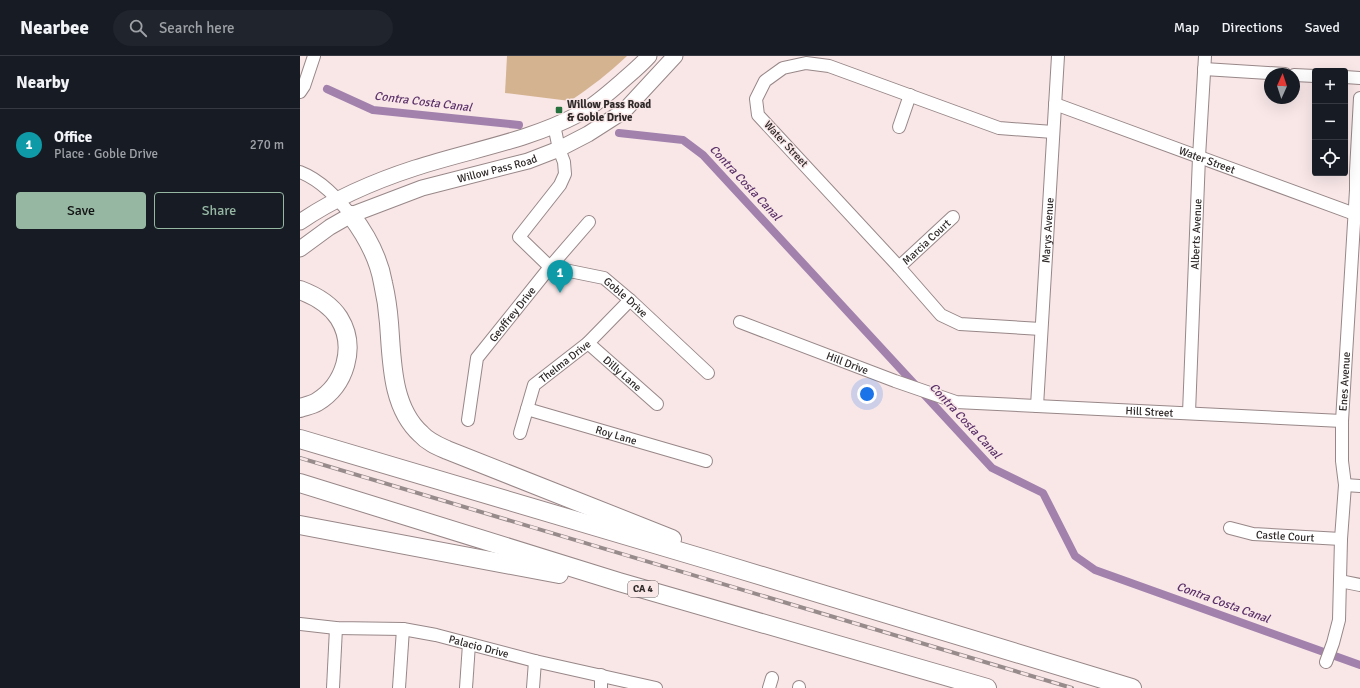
<!DOCTYPE html>
<meta charset="utf-8">
<style>
:root{--surface:#171b24;--page:#20242c;--text:#f1f3f6;--muted:#9ea1a6;--line:#363941;--accent:#96b8a3}
body{margin:0;font-family:Signika,sans-serif;background:var(--page);color:var(--text)}
.controls{position:absolute;right:12px;top:12px;display:grid;overflow:hidden;border-radius:4px;box-shadow:0 4px 16px #0002}
.controls button{width:36px;height:36px;display:grid;place-items:center;padding:0;border:0;border-bottom:1px solid var(--line);background:var(--surface);color:var(--text);font:20px sans-serif}
.compass{position:absolute;left:964px;top:12px;width:36px;height:36px;border-radius:50%;background:var(--surface);box-shadow:0 4px 16px #0002;rotate:3deg}
.you{position:absolute;left:567px;top:338px;width:14px;height:14px;margin:-10px;border:3px solid #fff;border-radius:50%;background:#1a73e8;box-shadow:0 0 0 6px #1a73e833}
.badge{display:grid;place-items:center;width:26px;height:26px;border-radius:50%;background:var(--accent);color:#fff;font-size:13px;font-weight:700}
.pin{position:absolute;translate:-50% -33px;filter:drop-shadow(0 1px 2px #0008)}
.pin::after{content:'';position:absolute;top:21px;width:14px;height:12px;background:inherit;clip-path:polygon(0 0,100% 0,50% 100%)}
.list{margin:0;padding:0;list-style:none}
h2{display:flex;justify-content:space-between;align-items:center;height:52px;margin:0;padding:0 16px;font-size:17px}
h2 small{font-size:13px;font-weight:400;color:var(--muted)}
.list li{display:grid;grid-template-columns:26px 1fr auto;gap:12px;align-items:center;box-sizing:border-box;height:72px;padding:0 16px;border-top:1px solid var(--line)}
.list b{display:block;font-size:15px;white-space:nowrap}
.list p{margin:0;font-size:13px;white-space:nowrap;color:var(--muted)}
.list em{font-size:13px;font-style:normal;color:var(--muted)}
.actions{display:flex;gap:8px;padding:12px 16px}
.actions a{flex:1;padding:9px 0;border:1px solid var(--accent);border-radius:4px;text-align:center;font-size:14px;color:var(--accent)}
.actions .main{background:var(--accent);color:#111}
.icon{flex:none;width:22px;height:22px;fill:none;stroke:currentColor;stroke-width:2;stroke-linecap:round;stroke-linejoin:round}
.map{position:relative;flex:none;width:1060px;height:632px;overflow:hidden}
header{display:flex;align-items:center;gap:24px;box-sizing:border-box;height:56px;padding:0 20px;background:var(--surface);border-bottom:1px solid var(--line)}
header strong{font-size:19px}
nav{display:flex;gap:22px;margin-inline-start:auto;font-size:14px}
.search{width:280px;height:36px;background:var(--page);display:flex;align-items:center;gap:10px;box-sizing:border-box;padding:0 14px;border-radius:22px;color:var(--muted);font-size:15px}
main{display:flex}
aside{flex:1;background:var(--surface)}
.map>svg:first-child{display:block}
.green{fill:#d4b391}
.lines{fill:none;stroke-linecap:round;stroke-linejoin:round}
.canal{stroke:#a282ad;stroke-width:8}
.minor-casing{stroke:#988788;stroke-width:14}
.major-casing{stroke:#988788;stroke-width:17}
.highway-casing{stroke:#988788;stroke-width:20}
.minor{stroke:#fff;stroke-width:12}
.major{stroke:#fff;stroke-width:15}
.highway{stroke:#fff;stroke-width:18}
.rail-casing{stroke:#978b8c;stroke-width:4}
.rail{stroke:#f9e7e8;stroke-width:2.5;stroke-dasharray:8;stroke-linecap:butt}
.poi-dot{fill:#26703e;stroke:#f9e7e8;stroke-width:1.5}
.labels{text-anchor:middle;dominant-baseline:central;stroke-width:3;stroke-linejoin:round;paint-order:stroke}
.shield{fill:#f9e7e8;stroke:#6b6162;stroke-width:1}
.shield-label{font-size:10px;font-weight:bold;fill:#2e2828}
.poi-label{font-size:11px;font-weight:bold;fill:#2e2828;stroke:#f9e7e8;text-anchor:start}
.street-label{font-size:11px;fill:#2e2828;stroke:#f9e7e8}
.water-label{font-size:12px;font-style:italic;fill:#5b3169;stroke:#f9e7e8}
</style>
<header>
<strong>Nearbee</strong>
<div class="search"><svg class="icon" aria-label="search" viewBox="0 0 24 24"><circle cx="10" cy="10" r="6"/><path d="M15 15l6 6"/></svg>Search here</div>
<nav><a>Map</a><a>Directions</a><a>Saved</a></nav>
</header>
<main>
<aside>
<h2>Nearby<small></small></h2>
<ul class="list">
<li><span class="badge" style="background:#0f9aa8">1</span><div><b>Office</b><p>Place · Goble Drive</p></div><em>270 m</em></li>
</ul>
<div class="actions"><a class="main">Save</a><a>Share</a></div>
</aside>
<div class="map">
<svg width="1060" height="632" viewBox="0 0 1060 632">
<rect width="100%" height="100%" fill="#f9e7e8"/>
<path class="green" d="M 207,0 L 327,0 C 309,17 291,31 270,45 L 205,37 Z"/>
<g class="lines">
<g class="canal">
<path d="M 27,33 L 73,54 L 219,69"/>
<path d="M 319,77 L 383,84 L 403,99 L 692,412 L 743,437 L 775,500 L 795,514 L 1060,609"/>
</g>
<g class="minor-casing">
<g id="minor">
<path d="M 904,13 L 985,18"/>
<path d="M 994,19 L 1015,20"/>
<path d="M 1045,21 L 1060,22"/>
<path d="M 0,36 L 4,30 L 14,0"/>
<path id="s1" d="M 755,48 L 1060,160"/>
<path id="s2" d="M 254,69 L 259,93 L 264,106 L 265,118 L 260,129 L 219,181 L 250,211 L 304,222 L 330,244 L 408,317"/>
<path d="M 599,71 L 610,39"/>
<path d="M 0,116 C 21,124 37,142 51,159"/>
<path id="s3" d="M 599,211 L 653,161"/>
<path id="s4" d="M 440,266 L 595,325 L 656,346 L 1042,365"/>
<path d="M 741,273 L 660,268 L 641,259 L 599,211 L 458,59 L 456,43 L 465,25 L 483,12 L 506,7 L 529,10 L 699,72 L 753,76"/>
<path id="s5" d="M 288,287 L 357,348"/>
<path id="s6" d="M 737,350 L 758,0"/>
<path id="s7" d="M 227,353 L 406,405"/>
<path id="s8" d="M 889,357 L 899,101 L 905,0"/>
<path id="s9" d="M 168,364 L 177,302 L 250,211 L 289,166"/>
<path id="s10" d="M 220,377 L 234,329 L 288,287 L 330,244"/>
<path d="M 1045,429 L 1060,430"/>
<path id="s11" d="M 930,472 L 953,478 L 1041,483"/>
<path d="M 1040,525 L 1060,529"/>
<path id="s12" d="M 0,568 L 36,572 L 103,573 L 136,579 L 235,605 L 356,632"/>
<path id="s13" d="M 1026,606 L 1033,587 L 1039,564 L 1041,483 L 1045,429 L 1042,405 L 1042,365 L 1056,134 L 1056,115 L 1060,42"/>
<path d="M 33,632 L 36,572"/>
<path d="M 99,632 L 103,573"/>
<path d="M 166,632 L 169,588"/>
<path d="M 233,632 L 235,605"/>
<path d="M 301,632 L 301,619"/>
<path d="M 469,632 L 472,622"/>
<path d="M 499,632 L 499,631"/>
</g>
</g>
<g class="major-casing">
<g id="major">
<path d="M 0,166 C 35,142 75,125 115,112 C 170,94 228,85 279,58 C 294,50 307,38 320,27 C 330,18 340,10 349,0"/>
<path id="s14" d="M 0,193 L 30,171 L 51,159 L 122,132 L 228,105 L 259,93 L 288,78 L 324,55 L 375,0"/>
</g>
</g>
<g class="highway-casing">
<g id="highway">
<path d="M 51,159 C 66,179 79,203 83,227 C 86,240 88,254 89,267 C 92,304 91,351 121,378 C 128,386 138,390 147,394 L 372,483"/>
<path d="M 0,234 C 16,240 30,248 39,262 C 57,291 45,329 17,346 C 12,349 6,350 0,352"/>
<path d="M 0,383 L 419,507 L 832,632"/>
<path d="M 0,427 L 319,526 L 687,632"/>
<path d="M 0,469 L 259,518"/>
</g>
</g>
<use href="#minor" class="minor"/>
<use href="#major" class="major"/>
<use href="#highway" class="highway"/>
<g class="rail-casing">
<path id="rail" d="M 0,402 L 772,632"/>
</g>
<use href="#rail" class="rail"/>
</g>
<rect class="poi-dot" x="255" y="50" width="8" height="8" rx="2"/>
<g class="labels">
<rect class="shield" x="328" y="525" width="30" height="16" rx="3"/>
<g class="shield-label">
<text x="343" y="533">CA 4</text>
</g>
<g class="poi-label">
<text x="267" y="48">Willow Pass Road<tspan x="267" dy="13">&amp; Goble Drive</tspan></text>
</g>
<g class="street-label">
<text transform="translate(486 88) rotate(47)">Water Street</text>
<text stroke="none"><textPath href="#s1" startOffset="162">Water Street</textPath></text>
<text stroke="none"><textPath href="#s14" startOffset="215">Willow Pass Road</textPath></text>
<text stroke="none"><textPath href="#s6" startOffset="176">Marys Avenue</textPath></text>
<text stroke="none"><textPath href="#s8" startOffset="179">Alberts Avenue</textPath></text>
<text stroke="none"><textPath href="#s3" startOffset="37">Marcia Court</textPath></text>
<text stroke="none"><textPath href="#s2" startOffset="256">Goble Drive</textPath></text>
<text stroke="none"><textPath href="#s9" startOffset="119">Geoffrey Drive</textPath></text>
<text stroke="none"><textPath href="#s10" startOffset="89">Thelma Drive</textPath></text>
<text stroke="none"><textPath href="#s4" startOffset="115">Hill Drive</textPath></text>
<text stroke="none"><textPath href="#s5" startOffset="46">Dilly Lane</textPath></text>
<text stroke="none"><textPath href="#s13" startOffset="283">Enes Avenue</textPath></text>
<text stroke="none"><textPath href="#s4" startOffset="424">Hill Street</textPath></text>
<text stroke="none"><textPath href="#s7" startOffset="93">Roy Lane</textPath></text>
<text stroke="none"><textPath href="#s11" startOffset="56">Castle Court</textPath></text>
<text stroke="none"><textPath href="#s12" startOffset="181">Palacio Drive</textPath></text>
</g>
<g class="water-label">
<text transform="translate(123 46) rotate(7)">Contra Costa Canal</text>
<text transform="translate(445 127) rotate(47)">Contra Costa Canal</text>
<text transform="translate(665 365) rotate(47)">Contra Costa Canal</text>
<text transform="translate(923 547) rotate(20)">Contra Costa Canal</text>
</g>
</g>
</svg>
<div class="controls">
<button>+</button>
<button>−</button>
<button><svg class="icon" aria-label="locate" viewBox="0 0 24 24"><circle cx="12" cy="12" r="6"/><path d="M12 2v4M12 18v4M2 12h4M18 12h4"/></svg></button>
</div>
<svg class="compass" viewBox="-18 -18 36 36"><path d="M0-13l5 13h-10z" fill="#e53935"/><path d="M0 13l5-13h-10z" fill="#9ea1a6"/></svg>
<div class="you"></div>
<div class="pin badge" style="left:260px;top:237px;background:#0f9aa8">1</div>
</div>
</main>
